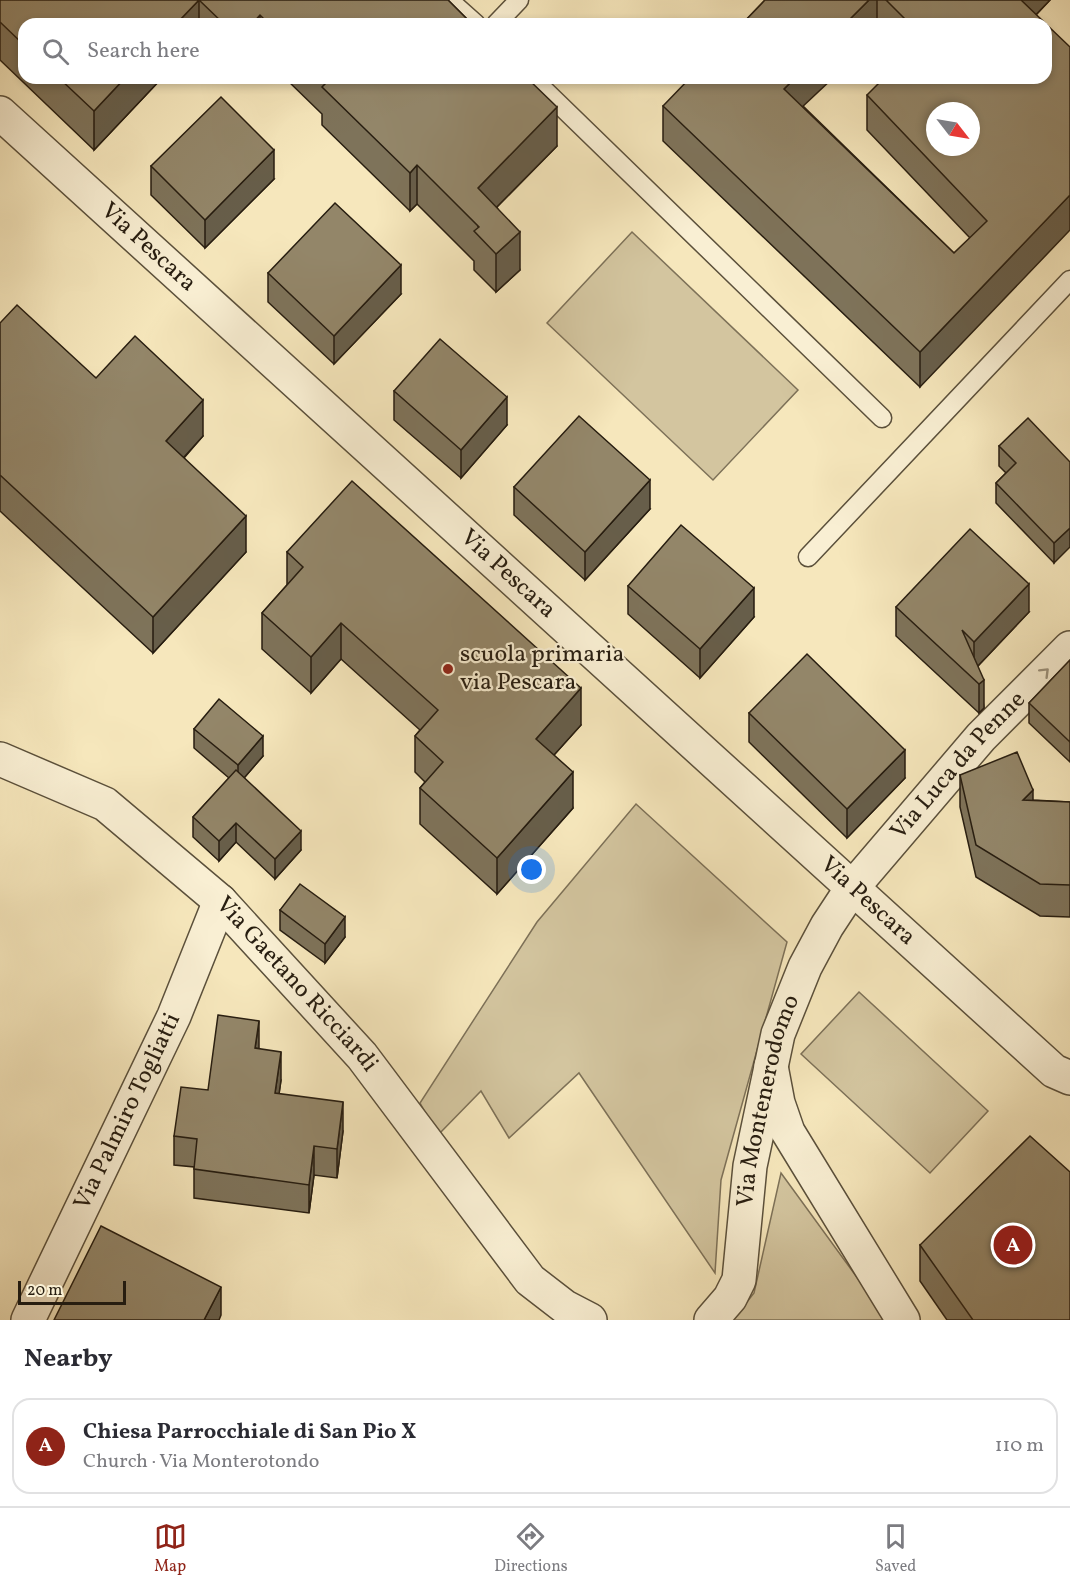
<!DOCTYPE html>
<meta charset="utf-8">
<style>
:root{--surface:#fff;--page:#f7f7f7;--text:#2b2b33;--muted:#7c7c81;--line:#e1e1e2;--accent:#8f2418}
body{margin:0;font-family:Vollkorn,serif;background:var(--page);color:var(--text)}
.compass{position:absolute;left:926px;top:102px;width:54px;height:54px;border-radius:50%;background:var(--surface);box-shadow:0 3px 9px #0003;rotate:121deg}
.scale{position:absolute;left:18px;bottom:15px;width:108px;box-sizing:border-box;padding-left:6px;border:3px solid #271d10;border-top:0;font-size:16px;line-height:21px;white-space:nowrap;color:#271d10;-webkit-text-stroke:4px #f9efd3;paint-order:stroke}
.you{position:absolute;left:532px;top:870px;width:21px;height:21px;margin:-15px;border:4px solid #fff;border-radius:50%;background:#1a73e8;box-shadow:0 0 0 9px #1a73e833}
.badge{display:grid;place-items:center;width:39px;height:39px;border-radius:50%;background:var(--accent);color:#fff;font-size:20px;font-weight:700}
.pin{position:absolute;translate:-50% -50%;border:3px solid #fff;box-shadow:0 2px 6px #0006}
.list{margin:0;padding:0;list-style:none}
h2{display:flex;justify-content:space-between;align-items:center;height:78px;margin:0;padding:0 24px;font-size:26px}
h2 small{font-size:20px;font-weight:400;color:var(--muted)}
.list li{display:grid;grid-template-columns:39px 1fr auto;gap:18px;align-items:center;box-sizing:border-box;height:96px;margin:0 12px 12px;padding:0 12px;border:2px solid var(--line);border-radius:18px}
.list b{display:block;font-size:22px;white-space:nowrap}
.list p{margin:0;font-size:20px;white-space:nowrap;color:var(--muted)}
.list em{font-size:20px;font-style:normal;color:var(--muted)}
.icon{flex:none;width:33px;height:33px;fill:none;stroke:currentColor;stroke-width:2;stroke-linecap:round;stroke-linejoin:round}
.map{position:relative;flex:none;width:1070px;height:1320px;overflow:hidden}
.search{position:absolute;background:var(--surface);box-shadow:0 3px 9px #0003;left:18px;right:18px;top:18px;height:66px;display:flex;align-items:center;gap:15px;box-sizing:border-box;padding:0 21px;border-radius:18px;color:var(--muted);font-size:22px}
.sheet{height:186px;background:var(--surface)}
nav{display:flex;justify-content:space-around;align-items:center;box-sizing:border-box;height:84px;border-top:2px solid var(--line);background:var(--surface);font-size:16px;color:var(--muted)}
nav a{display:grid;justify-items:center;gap:3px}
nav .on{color:var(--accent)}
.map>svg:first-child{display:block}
.green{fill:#d3c59f;stroke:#7d7158;stroke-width:1.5}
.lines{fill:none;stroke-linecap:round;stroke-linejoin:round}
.service-casing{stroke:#5b503b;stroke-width:21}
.minor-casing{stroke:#5b503b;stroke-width:36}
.tertiary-casing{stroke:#5b503b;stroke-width:36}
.service{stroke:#f9efd3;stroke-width:18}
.minor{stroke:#f9efd3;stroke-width:33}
.tertiary{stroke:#f9efd3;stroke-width:33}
.wall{fill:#7e735a;stroke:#271d10;stroke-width:1.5}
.shaded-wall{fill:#675e4a;stroke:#271d10;stroke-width:1.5}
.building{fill:#938669;stroke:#271d10;stroke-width:1.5;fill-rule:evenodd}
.oneway{stroke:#9a907b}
.poi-dot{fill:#8f2418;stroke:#f9efd3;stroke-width:2}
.labels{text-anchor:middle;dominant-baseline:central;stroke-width:4.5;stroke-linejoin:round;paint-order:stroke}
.street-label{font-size:24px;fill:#271d10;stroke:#f9efd3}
.poi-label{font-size:24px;fill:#271d10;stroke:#f9efd3;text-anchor:start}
</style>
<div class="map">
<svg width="1070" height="1320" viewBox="0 0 1070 1320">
<rect width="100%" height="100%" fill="#f6e7bc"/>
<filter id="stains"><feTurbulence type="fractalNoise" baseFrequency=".00333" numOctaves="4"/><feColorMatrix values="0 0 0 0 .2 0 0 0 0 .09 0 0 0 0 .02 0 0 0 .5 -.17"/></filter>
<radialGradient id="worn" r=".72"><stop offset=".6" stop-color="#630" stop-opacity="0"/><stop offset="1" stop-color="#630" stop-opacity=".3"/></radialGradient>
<g class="green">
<path d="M 632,232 L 798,390 L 713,480 L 547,323 Z"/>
<path d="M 636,804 L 787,942 L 721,1180 L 715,1273 L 579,1073 L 509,1138 L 481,1091 L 438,1135 L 420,1103 L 537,922 Z"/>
<path d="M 859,992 L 988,1111 L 930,1173 L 801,1054 Z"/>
<path d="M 781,1173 L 888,1320 L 733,1320 L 754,1293 Z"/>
</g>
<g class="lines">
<g class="service-casing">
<g id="service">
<path d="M 449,0 L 476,24"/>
<path d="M 496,24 L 519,0"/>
<path d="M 532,78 L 882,418"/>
<path d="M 808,557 L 1070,280"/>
</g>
</g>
<g class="minor-casing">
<g id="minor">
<path id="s1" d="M 0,759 L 105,804 L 220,901 L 362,1056 L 530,1280 L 565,1307 L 590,1320"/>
<path id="s2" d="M 852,888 L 981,737 L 1070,648"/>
<path d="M 771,1066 L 778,1103 L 788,1132 L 903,1320"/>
<path id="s3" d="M 28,1320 L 174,1016 L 220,901"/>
</g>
</g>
<g class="tertiary-casing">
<g id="tertiary">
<path id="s4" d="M 0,113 L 1054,1071 L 1070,1078"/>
<path id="s5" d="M 711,1320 L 730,1298 L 739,1280 L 750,1166 L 778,1034 L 805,967 L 827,926 L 852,888"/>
</g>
</g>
<use href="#service" class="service"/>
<use href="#minor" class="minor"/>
<use href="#tertiary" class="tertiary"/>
</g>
<g class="wall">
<path d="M 0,0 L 448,0 L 472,24 L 24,24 L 24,78 L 162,78 L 94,150 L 0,60 Z"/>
<path d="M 765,0 L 1050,0 L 1036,15 L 1046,24 L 742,24 Z"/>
<path d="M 1070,47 L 920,387 L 663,141 L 663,106 L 803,106 L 954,253 L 970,238 L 867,130 L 867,95 Z"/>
<path d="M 285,78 L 527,78 L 557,146 L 497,207 L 520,270 L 496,292 L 474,270 L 474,261 L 417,204 L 410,211 L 322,125 L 322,114 Z"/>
<path d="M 151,166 L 274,179 L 205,248 L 151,195 Z"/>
<path d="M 268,273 L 401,294 L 334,364 L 268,302 Z"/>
<path d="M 0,323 L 96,378 L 203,436 L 184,458 L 246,552 L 153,653 L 0,511 Z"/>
<path d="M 394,391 L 507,425 L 461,478 L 394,420 Z"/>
<path d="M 999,446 L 1070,462 L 1054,563 L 996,503 L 996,483 L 1006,473 L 999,466 Z"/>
<path d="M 514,487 L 650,509 L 585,580 L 514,515 Z"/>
<path d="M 287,552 L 581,725 L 554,755 L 573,808 L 497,894 L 420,824 L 420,788 L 425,782 L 415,772 L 415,736 L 420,730 L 341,659 L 311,693 L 262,649 L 262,613 L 287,585 Z"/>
<path d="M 628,586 L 754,617 L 700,678 L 628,614 Z"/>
<path d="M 896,607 L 1029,612 L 978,666 L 984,708 L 979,713 L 896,636 Z"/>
<path d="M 1070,660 L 1070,762 L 1029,723 L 1029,703 Z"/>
<path d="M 749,713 L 905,778 L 847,838 L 749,742 Z"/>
<path d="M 194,729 L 263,756 L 244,778 L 301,850 L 275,879 L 236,842 L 219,861 L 193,837 L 193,817 L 229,778 L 194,748 Z"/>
<path d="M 960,775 L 1033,800 L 1070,802 L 1070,917 L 1040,916 L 976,877 L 960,807 Z"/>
<path d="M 280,910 L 345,937 L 325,963 L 280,930 Z"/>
<path d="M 259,1049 L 281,1080 L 279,1094 L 343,1131 L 337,1178 L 314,1175 L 309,1213 L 194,1198 L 194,1167 L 174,1165 L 174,1136 L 208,1090 Z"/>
<path d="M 920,1245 L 1070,1320 L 947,1320 L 920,1281 Z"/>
</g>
<g class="shaded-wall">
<path d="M 199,0 L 199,24 L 176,24 Z"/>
<path d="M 869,0 L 877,0 L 877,24 L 845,24 Z"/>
<path d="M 1018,0 L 1050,0 L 1027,24 Z"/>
<path d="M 260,15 L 260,24 L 252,24 Z"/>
<path d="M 125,78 L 162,78 L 94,150 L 94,111 Z"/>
<path d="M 795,78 L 833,78 L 784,124 L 784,89 Z"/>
<path d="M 557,107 L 557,146 L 478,226 L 478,188 Z"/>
<path d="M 274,150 L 274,179 L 205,248 L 205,220 Z"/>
<path d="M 417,165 L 417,204 L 410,211 L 410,173 Z"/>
<path d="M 1070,195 L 1070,230 L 920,387 L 920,352 Z"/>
<path d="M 520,232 L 520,270 L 496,292 L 496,254 Z"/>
<path d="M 401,265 L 401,294 L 334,364 L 334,336 Z"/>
<path d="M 507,397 L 507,425 L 461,478 L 461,450 Z"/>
<path d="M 203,400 L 203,436 L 166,477 L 166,441 Z"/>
<path d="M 650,480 L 650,509 L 585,580 L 585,552 Z"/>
<path d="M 246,516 L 246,552 L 153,653 L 153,617 Z"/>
<path d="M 1070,528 L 1070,547 L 1054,563 L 1054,543 Z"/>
<path d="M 1029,584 L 1029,612 L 974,670 L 974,642 Z"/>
<path d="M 754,588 L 754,617 L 700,678 L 700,649 Z"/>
<path d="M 341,623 L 341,659 L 311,693 L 311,657 Z"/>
<path d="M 984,680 L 984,708 L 979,713 L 979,684 Z"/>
<path d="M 581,688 L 581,725 L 536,775 L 536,739 Z"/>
<path d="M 263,736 L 263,756 L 238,785 L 238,765 Z"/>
<path d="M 905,750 L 905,778 L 847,838 L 847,809 Z"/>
<path d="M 573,772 L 573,808 L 497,894 L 497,858 Z"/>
<path d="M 1033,790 L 1033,821 L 1023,800 Z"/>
<path d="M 236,823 L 236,842 L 219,861 L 219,841 Z"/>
<path d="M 301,831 L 301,850 L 275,879 L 275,859 Z"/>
<path d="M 345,917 L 345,937 L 325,963 L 325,944 Z"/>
<path d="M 259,1021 L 259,1049 L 255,1048 Z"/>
<path d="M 281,1052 L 281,1080 L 275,1122 L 275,1093 Z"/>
<path d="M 343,1102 L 343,1131 L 337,1178 L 337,1149 Z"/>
<path d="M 314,1146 L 314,1175 L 309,1213 L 309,1185 Z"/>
<path d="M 221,1287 L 221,1315 L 219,1320 L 204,1320 Z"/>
</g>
<g class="building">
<path d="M 0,0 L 448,0 L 472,24 L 269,24 L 260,15 L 252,24 L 224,24 L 199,0 L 176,24 L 24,24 L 24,45 L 0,22 Z"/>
<path d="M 765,0 L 869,0 L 845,24 L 742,24 Z"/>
<path d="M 886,0 L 1021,0 L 1046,24 L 910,24 Z"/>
<path d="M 1046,24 L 1070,47 L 1070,195 L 920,352 L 663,106 L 690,78 L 795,78 L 784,89 L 954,253 L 987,221 L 867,95 L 884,78 L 1046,78 ZM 935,111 L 971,111 L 971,147 L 935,147 Z"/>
<path d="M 59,78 L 125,78 L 94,111 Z"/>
<path d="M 325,78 L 527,78 L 557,107 L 478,188 L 520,232 L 496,254 L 474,231 L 479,227 L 417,165 L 410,173 L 322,87 L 328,81 Z"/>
<path d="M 221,97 L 274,150 L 205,220 L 151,166 Z"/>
<path d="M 335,203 L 401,265 L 334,336 L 268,273 Z"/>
<path d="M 17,305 L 96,378 L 135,336 L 203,400 L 166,441 L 246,516 L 153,617 L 0,475 L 0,323 Z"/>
<path d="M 440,339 L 507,397 L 461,450 L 394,391 Z"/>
<path d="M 579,416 L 650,480 L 585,552 L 514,487 Z"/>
<path d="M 1028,418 L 1070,462 L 1070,528 L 1054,543 L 996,483 L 1016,463 L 999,446 Z"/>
<path d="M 352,481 L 581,688 L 536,739 L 573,772 L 497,858 L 420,788 L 443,762 L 415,736 L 438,710 L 341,623 L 311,657 L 262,613 L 303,567 L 287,552 Z"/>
<path d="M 681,525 L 754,588 L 700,649 L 628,586 Z"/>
<path d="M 970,529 L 1029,584 L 974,642 L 962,630 L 984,680 L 979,684 L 896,607 Z"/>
<path d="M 807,654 L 905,750 L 847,809 L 749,713 Z"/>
<path d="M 1070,660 L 1070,742 L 1029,703 Z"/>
<path d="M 219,699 L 263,736 L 238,765 L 194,729 Z"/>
<path d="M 1017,752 L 1033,790 L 1023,800 L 1070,802 L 1070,885 L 1040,884 L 976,845 L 960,775 Z"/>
<path d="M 236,770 L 301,831 L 275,859 L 236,823 L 219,841 L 193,817 Z"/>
<path d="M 300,884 L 345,917 L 325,944 L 280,910 Z"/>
<path d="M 218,1015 L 259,1021 L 255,1048 L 281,1052 L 275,1093 L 343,1102 L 337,1149 L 314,1146 L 309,1185 L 194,1169 L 197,1139 L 174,1136 L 181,1087 L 208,1090 Z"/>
<path d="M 1030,1136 L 1070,1172 L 1070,1320 L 973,1320 L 920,1245 Z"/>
<path d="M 101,1226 L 221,1287 L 204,1320 L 54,1320 Z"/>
</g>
<defs><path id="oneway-chevron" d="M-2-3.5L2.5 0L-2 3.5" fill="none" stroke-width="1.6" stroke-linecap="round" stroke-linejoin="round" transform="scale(1.5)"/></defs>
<use class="oneway" href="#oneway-chevron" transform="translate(1045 672) rotate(-45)"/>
<circle class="poi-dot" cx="448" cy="669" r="6"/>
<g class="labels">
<g class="street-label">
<text stroke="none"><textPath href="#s4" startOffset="200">Via Pescara</textPath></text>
<text stroke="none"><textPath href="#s4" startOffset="686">Via Pescara</textPath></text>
<text stroke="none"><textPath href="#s2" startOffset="162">Via Luca da Penne</textPath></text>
<text stroke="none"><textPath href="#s4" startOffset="1172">Via Pescara</textPath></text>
<text stroke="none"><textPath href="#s1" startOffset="378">Via Gaetano Ricciardi</textPath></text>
<text stroke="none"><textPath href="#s5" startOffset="231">Via Montenerodomo</textPath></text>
<text stroke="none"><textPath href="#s3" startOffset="231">Via Palmiro Togliatti</textPath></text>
</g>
<g class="poi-label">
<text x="460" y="655">scuola primaria<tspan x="460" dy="28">via Pescara</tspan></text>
</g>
</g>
<rect width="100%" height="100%" filter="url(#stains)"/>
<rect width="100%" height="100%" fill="url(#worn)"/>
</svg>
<svg class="compass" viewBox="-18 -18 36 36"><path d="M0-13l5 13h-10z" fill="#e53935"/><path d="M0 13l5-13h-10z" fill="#7c7c81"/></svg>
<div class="scale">20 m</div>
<div class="you"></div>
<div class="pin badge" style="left:1013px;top:1245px">A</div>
<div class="search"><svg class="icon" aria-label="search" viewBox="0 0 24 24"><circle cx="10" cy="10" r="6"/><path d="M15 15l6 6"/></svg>Search here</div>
</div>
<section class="sheet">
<h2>Nearby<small></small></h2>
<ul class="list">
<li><span class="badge">A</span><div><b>Chiesa Parrocchiale di San Pio X</b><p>Church · Via Monterotondo</p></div><em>110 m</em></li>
</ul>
</section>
<nav>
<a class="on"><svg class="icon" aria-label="map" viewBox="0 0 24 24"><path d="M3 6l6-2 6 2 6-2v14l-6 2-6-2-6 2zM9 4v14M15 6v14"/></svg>Map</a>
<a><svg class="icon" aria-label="directions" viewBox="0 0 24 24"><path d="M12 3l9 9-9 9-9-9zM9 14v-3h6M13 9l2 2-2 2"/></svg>Directions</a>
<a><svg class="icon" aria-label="saved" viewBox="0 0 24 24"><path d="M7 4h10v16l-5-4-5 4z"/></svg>Saved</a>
</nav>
